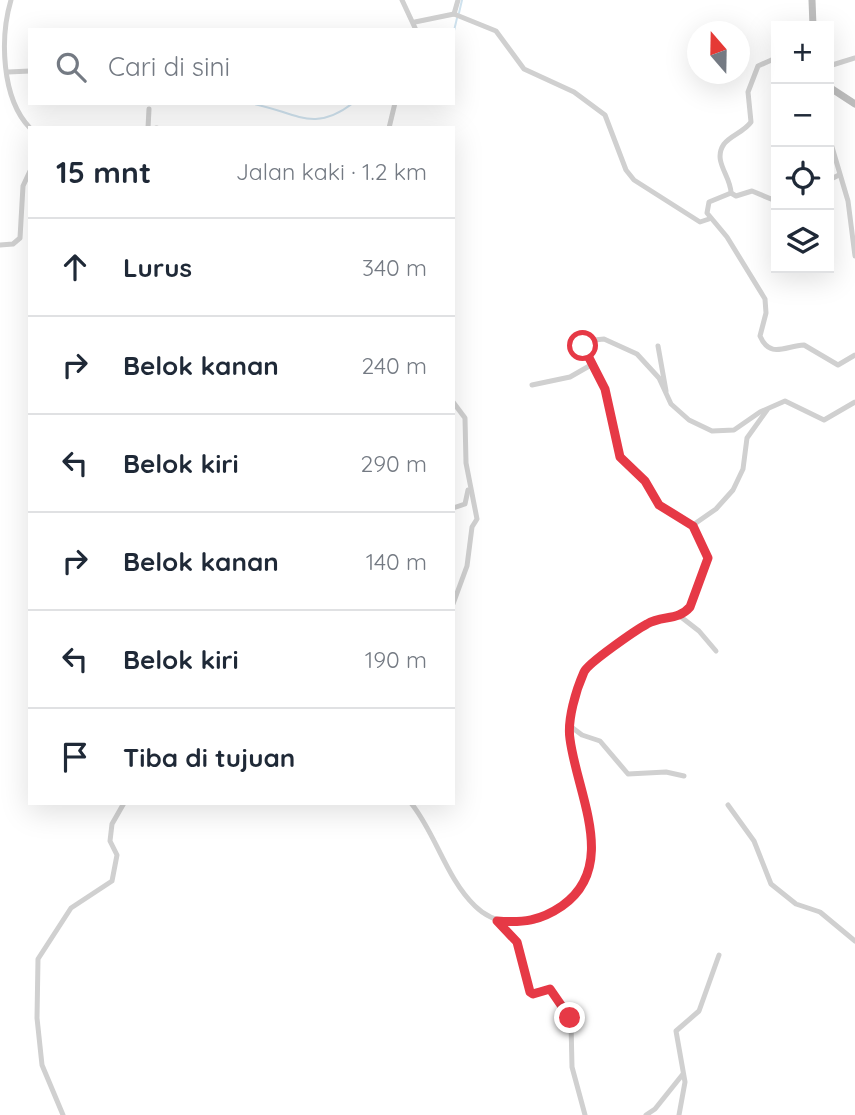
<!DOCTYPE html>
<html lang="id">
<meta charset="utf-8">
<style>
:root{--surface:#fff;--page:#f2f2f3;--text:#1f2937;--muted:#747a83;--line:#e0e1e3}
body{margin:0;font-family:Quicksand,sans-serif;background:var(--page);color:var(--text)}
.controls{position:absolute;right:21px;top:21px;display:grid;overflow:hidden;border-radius:0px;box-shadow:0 7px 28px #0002}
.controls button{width:63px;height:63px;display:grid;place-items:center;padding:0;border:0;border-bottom:2px solid var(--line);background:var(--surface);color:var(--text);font:35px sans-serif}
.compass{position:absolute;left:687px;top:21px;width:63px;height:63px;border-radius:50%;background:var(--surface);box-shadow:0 7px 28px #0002;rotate:340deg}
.stop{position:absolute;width:21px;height:21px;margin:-16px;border:5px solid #e63946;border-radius:50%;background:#fff}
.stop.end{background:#e63946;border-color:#fff;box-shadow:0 2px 7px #0008}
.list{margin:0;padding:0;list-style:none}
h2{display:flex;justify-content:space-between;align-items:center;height:91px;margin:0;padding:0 28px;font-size:30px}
h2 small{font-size:23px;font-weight:400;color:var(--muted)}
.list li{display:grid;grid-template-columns:46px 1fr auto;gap:21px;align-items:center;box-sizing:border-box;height:98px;padding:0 28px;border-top:2px solid var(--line)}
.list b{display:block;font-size:26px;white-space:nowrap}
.list em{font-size:23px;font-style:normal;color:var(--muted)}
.icon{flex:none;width:38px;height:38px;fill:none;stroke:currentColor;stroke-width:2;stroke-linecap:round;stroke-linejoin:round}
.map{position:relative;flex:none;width:855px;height:1115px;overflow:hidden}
.search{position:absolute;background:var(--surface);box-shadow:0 7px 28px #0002;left:28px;top:28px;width:427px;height:77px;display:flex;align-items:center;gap:18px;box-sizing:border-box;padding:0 24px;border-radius:0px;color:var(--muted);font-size:26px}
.panel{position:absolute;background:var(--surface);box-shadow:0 7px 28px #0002;left:28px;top:126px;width:427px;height:679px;border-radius:0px}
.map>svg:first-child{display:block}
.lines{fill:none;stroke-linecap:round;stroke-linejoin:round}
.stream{stroke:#cfe2ee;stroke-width:2}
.street{stroke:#d0d0d0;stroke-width:5}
.secondary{stroke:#bdbdbd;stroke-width:7}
.route{stroke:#e63946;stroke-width:9}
</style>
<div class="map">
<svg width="855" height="1115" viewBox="0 0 855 1115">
<rect width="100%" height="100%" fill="#fff"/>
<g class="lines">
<g class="stream">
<path d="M 459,13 L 462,0"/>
<path d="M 453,35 L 457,18"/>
<path d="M 249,103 C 293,110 312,135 353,103"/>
</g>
<g class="street">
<path d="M 11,0 C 0,37 1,98 30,128"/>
<path d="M 402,0 L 416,30"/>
<path d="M 454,14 L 458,0"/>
<path d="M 415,22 L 454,14 L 496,31 L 524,69 L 574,92 L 605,115 L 626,170 L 634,180 L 700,222 L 709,219"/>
<path d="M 776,58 L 758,66 L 748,92 L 751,122 C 744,132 731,135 724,144 C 712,161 731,176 731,193 L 709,202 L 707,213 L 727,237 L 765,299 L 766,313 L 760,336 C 770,359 785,346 804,345 L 838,365 L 855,355"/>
<path d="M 829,66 L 855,58"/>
<path d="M 8,72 L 30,71"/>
<path d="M 148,128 L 149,109"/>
<path d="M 156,128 L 157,128"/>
<path d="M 389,128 L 395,103"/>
<path d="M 829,137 L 848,201 L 855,256"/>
<path d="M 829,180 L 839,175"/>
<path d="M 731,193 L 736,196 L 752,191 L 776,201"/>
<path d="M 0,245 L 13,244 L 20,238 L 23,186 L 30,171"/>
<path d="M 658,346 L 666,391"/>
<path d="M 532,385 L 570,377 L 591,365"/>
<path d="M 453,402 L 465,418 L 466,463 L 477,519 L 472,527 L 467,566 L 453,604"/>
<path d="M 453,508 L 465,504 L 468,490"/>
<path d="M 693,525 L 716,509 L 733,490 L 743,469 L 747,438 L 767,410"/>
<path d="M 681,617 L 699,631 L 716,651"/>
<path d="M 570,726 L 582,735 L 600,741 L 628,774 L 666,772 L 684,776"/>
<path d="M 411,803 C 436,834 446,878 475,906 C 491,922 512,925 534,921 C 545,919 553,912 562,906 C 619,866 576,794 570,739 C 567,720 576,689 584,672 C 588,663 636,630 647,624 C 662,615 678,621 690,607 L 707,558 L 693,525 L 659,505 L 645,481 L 620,457 L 605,389 L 586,355 L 585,341 L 604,339 L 637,354 L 659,378 L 671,404 L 689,420 L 712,431 L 734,430 L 760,412 L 785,401 L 824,420 L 855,402"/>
<path d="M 728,805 L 754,841 L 771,884 L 796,904 L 820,912 L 855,941"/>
<path d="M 497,921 L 517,942 L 530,992 L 550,989 L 571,1023 L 572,1067 L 585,1115"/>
<path d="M 63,1115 L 42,1065 L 37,1018 L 38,959 L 71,908 L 112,881 L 117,855 L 110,841 L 112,824 L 124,803"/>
<path d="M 646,1115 L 655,1109 L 683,1074"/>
<path d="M 679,1115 L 685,1082 L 676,1031 L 699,1011 L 719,955"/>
</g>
<g class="secondary">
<path d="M 812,0 L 813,26"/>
<path d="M 829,87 L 855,104"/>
</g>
</g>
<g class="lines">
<path class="route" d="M 570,1018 L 550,989 L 533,994 L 530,992 L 517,942 L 497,921 C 523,923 540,921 562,906 C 619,866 577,794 570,739 C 567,720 576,690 584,672 C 588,663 636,630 647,624 C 662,615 678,621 690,607 L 708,558 L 693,526 L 659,505 L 645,481 L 620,457 L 605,389 L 583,346"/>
</g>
</svg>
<div class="controls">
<button>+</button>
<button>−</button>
<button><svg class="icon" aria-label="locate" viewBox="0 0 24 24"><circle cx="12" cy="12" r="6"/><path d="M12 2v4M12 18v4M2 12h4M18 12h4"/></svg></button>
<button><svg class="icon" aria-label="layers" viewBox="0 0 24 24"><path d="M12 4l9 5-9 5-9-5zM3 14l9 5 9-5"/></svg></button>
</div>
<svg class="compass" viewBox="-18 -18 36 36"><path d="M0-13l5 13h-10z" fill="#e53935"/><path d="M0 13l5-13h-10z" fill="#747a83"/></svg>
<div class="stop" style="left:583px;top:346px"></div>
<div class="stop end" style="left:570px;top:1018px"></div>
<div class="search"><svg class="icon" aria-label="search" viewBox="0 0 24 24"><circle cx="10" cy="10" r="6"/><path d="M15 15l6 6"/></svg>Cari di sini</div>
<section class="panel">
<h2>15 mnt<small>Jalan kaki · 1.2 km</small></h2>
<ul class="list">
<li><svg class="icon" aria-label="ahead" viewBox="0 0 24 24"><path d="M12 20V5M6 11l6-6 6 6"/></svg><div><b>Lurus</b></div><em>340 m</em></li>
<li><svg class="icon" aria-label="right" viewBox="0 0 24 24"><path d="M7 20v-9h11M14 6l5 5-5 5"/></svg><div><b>Belok kanan</b></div><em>240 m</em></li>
<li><svg class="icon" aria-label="left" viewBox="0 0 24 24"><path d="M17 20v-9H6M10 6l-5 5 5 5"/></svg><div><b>Belok kiri</b></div><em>290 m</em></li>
<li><svg class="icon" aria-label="right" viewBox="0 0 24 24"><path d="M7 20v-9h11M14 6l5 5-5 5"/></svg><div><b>Belok kanan</b></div><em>140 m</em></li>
<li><svg class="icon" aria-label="left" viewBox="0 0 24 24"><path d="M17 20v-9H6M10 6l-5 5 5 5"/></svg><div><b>Belok kiri</b></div><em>190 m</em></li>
<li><svg class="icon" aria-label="arrive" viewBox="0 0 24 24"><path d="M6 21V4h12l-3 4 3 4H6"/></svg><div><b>Tiba di tujuan</b></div></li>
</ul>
</section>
</div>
